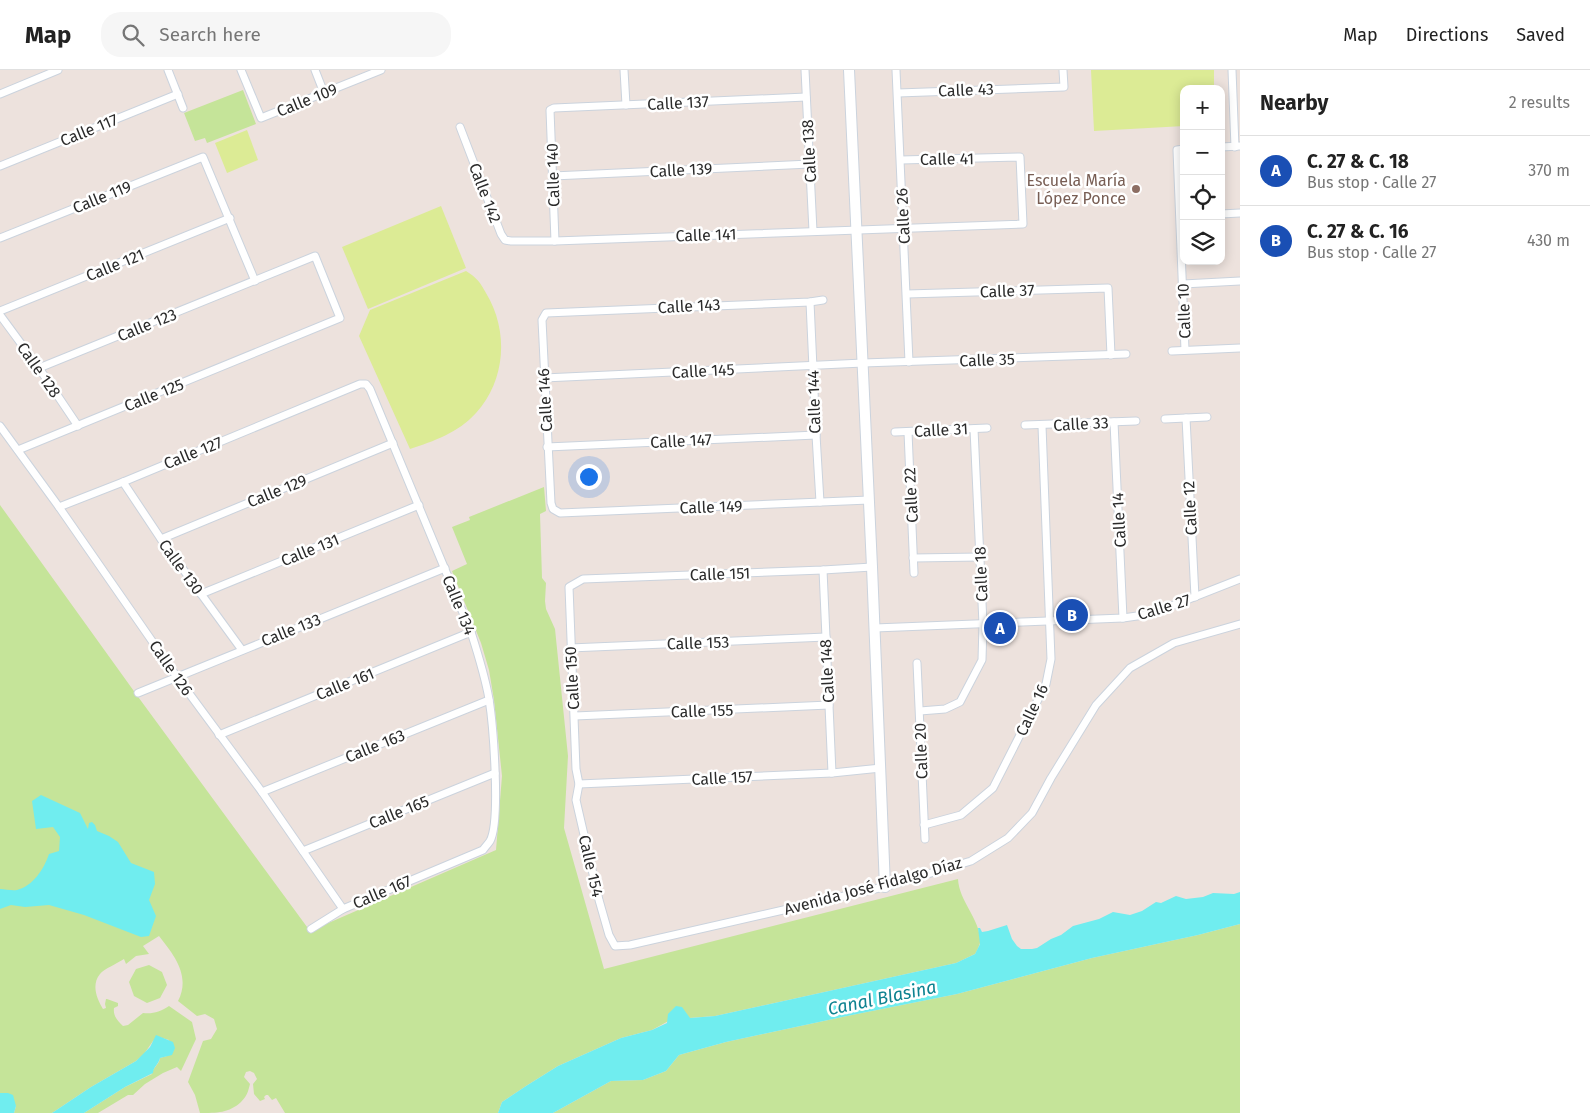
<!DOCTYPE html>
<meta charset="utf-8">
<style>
:root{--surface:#fff;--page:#f6f6f6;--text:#222;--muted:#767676;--line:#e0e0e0;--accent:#0f766e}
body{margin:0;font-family:"Fira Sans",sans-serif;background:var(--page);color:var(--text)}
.controls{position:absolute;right:15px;top:15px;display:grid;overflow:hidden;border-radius:10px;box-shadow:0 2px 12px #0003}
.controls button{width:45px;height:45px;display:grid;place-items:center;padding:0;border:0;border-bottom:1px solid var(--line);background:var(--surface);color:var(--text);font:25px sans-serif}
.you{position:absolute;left:588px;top:406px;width:18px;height:18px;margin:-12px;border:4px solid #fff;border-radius:50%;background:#1a73e8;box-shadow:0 0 0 8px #1a73e833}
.badge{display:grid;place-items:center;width:32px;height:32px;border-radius:50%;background:var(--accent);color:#fff;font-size:16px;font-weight:700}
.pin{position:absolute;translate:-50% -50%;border:2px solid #fff;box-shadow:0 1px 5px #0006}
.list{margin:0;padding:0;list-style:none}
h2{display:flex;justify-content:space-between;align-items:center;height:65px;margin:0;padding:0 20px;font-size:21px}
h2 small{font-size:16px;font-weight:400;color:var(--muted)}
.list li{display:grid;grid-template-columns:32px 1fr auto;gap:15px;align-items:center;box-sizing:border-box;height:70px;padding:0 20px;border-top:1px solid var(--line)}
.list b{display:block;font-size:19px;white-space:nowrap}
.list p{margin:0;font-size:16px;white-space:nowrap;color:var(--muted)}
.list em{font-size:16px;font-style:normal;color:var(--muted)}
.icon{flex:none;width:28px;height:28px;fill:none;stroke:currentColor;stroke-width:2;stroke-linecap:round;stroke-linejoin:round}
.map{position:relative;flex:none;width:1240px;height:1043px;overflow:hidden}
header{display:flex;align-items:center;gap:30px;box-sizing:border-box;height:70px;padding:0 25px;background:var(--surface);border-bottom:1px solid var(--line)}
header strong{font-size:24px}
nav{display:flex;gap:28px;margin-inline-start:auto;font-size:18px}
.search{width:350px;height:45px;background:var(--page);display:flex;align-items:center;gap:12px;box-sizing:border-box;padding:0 18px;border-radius:20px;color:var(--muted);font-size:19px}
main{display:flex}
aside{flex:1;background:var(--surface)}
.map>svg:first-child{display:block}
.green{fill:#c5e499}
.pitch{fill:#dceb95}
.water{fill:#70edef}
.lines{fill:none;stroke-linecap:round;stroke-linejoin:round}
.street-casing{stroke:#cbd3dd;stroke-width:9}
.secondary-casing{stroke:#cbd3dd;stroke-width:12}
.street{stroke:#fff;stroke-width:7}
.secondary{stroke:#fff;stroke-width:10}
.education-dot{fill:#8d6e63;stroke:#fff;stroke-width:2}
.labels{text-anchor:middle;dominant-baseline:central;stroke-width:5;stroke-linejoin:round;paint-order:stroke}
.street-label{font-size:16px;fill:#2b2b2b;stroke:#fff}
.education-label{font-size:16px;fill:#785e54;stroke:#fff;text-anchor:end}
.water-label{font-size:18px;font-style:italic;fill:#0d8290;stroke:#fff}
</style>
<header>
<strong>Map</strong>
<div class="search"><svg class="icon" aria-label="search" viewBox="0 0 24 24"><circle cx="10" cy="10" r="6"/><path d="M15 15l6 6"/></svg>Search here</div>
<nav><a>Map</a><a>Directions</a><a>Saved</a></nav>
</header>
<main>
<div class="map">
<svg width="1240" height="1043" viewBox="0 0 1240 1043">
<rect width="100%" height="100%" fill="#ede2dd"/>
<g class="green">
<path d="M 243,20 L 256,54 L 207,73 L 205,68 L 195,71 L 184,43 Z"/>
<path d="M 544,417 L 546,441 L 540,444 L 542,508 L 546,513 L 545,531 L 546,539 L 555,559 L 568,686 L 564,758 L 604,899 L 958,809 C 959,832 982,851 980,873 C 979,876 977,881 975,884 L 956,893 L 715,946 L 689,948 L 685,942 L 652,960 L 621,968 L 558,996 L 526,1016 L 502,1032 L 498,1043 L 285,1043 L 276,1028 L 272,1030 L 268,1025 L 266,1025 L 264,1027 L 265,1029 L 260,1031 L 254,1024 L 253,1014 L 257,1009 L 254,1003 L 250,1001 L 246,1002 L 244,1007 L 250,1014 C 248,1022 247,1026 241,1032 C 229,1043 217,1043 200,1043 L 195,1025 L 188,1012 L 203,971 L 211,969 L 217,959 L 214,949 L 205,944 L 197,946 L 178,931 C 191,906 174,885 159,866 L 143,876 L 149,884 L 136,886 L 126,894 L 124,889 C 118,893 104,899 100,904 C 91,915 97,929 103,939 L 106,938 L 105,934 L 106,929 L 107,929 L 118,933 L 118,936 L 114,938 C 113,946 117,950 123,956 L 128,955 L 143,943 C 153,944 160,942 169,936 L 192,952 L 196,969 L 181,1001 L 177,997 L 163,1003 L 145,1014 L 133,1025 L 128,1025 L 98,1043 L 84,1043 L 125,1017 L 152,1004 C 153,997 159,995 160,988 L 167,986 L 169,970 L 159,967 L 153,971 L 144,984 L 136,991 L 91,1017 L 52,1043 L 14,1043 L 16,1036 L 3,1023 L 0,1023 L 0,435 L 136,624 L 310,861 L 496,780 L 502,706 L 494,630 L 489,600 L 481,573 L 452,501 L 467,494 L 452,457 L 470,450 L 469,447 Z"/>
<path d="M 1240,854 L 1240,1043 L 553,1043 L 611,1011 L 643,1010 L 666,1001 L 679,985 L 726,972 L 847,946 L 957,924 L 1092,888 L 1198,865 Z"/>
<path d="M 149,895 L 162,902 L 167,915 L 160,928 L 147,933 L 134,926 L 129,912 L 136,899 Z"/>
</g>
<g class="pitch">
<path d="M 1091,0 L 1214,0 L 1214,19 L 1184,19 L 1184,56 L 1094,61 Z"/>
<path d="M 247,60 L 258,90 L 227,103 L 215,73 Z"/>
<path d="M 441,136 L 466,198 L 368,239 L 342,177 Z"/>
<path d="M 466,201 C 477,208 480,212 486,223 C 509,261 506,310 476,343 C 458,363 434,371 410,379 L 359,266 L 370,240 Z"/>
</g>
<g class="water">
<path d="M 41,725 L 80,743 L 88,759 L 89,753 L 92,752 L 95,755 L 97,761 L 109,766 L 118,772 L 131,793 L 154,802 L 155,814 L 149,830 L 156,846 L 149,866 L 141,867 L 84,845 L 49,835 L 25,837 L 11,835 L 0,839 L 0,819 C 5,819 12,821 17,820 C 33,816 44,799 49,784 L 59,781 L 60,767 L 53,757 L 36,759 L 32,731 Z"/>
<path d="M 1240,822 L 1240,854 L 1198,865 L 1092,888 L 957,924 L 847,946 L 726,972 L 679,985 L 666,1001 L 643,1010 L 611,1011 L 553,1043 L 498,1043 L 502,1032 L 526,1016 L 558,996 L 621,968 L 652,960 L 667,953 L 668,944 L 676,936 L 682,937 L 690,948 L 715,946 L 956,893 L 975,884 L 980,874 L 978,858 L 980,858 L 982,862 L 988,861 L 1007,855 L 1012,869 L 1017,876 L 1021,879 L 1032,879 L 1037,878 L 1051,869 L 1061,865 L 1073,856 L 1099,849 L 1113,842 L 1130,845 L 1142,841 L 1156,832 L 1161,833 L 1176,826 L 1186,829 L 1203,827 L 1213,823 L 1234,824 Z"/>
<path d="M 156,965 L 173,972 L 175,978 L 172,985 L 160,988 C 159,994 153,997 153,1003 L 125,1017 L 84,1043 L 52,1043 L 91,1017 L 136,991 L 150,977 Z"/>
<path d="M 0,1023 L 8,1023 L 13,1025 L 16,1036 L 14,1043 L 0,1043 Z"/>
</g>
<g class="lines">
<g class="street-casing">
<g id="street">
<path d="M 168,0 L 183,38"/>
<path d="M 241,0 L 261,48 L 381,0"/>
<path d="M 315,0 L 324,23"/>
<path d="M 624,0 L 626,35"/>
<path d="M 805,0 L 813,161"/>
<path d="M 896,0 L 909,292"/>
<path d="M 1232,0 L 1235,77"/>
<path d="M 898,23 L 1064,17 L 1063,0"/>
<path d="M 0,24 L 58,0"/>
<path d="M 460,57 L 501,164 L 505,170 L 511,171 L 555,171 L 1023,154 L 1020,87 L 901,90"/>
<path d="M 1221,77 L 1240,76"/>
<path d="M 1184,79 L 1177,80 L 1185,280"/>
<path d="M 0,96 L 178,24"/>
<path d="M 553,106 L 810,94"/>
<path d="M 1221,144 L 1240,143"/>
<path d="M 0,168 L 203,87 L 255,211"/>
<path d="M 555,171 L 550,40 L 554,38 L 806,27"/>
<path d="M 1183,214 L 1240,211"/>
<path d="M 907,224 L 1108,218 L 1111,285"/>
<path d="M 823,230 L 810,232 L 546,243 L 542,250 L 551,433 L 553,439 L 560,443 L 869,430"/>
<path d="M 810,232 L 816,365 L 820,432"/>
<path d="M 0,241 L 230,148"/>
<path d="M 0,245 L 39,298 L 78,356"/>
<path d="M 1172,281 L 1240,278"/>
<path d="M 544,308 L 863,293 L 1126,284"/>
<path d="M 1186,348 L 1195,527"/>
<path d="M 1165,349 L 1207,347"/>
<path d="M 1114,352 L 1123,548"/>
<path d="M 1025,355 L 1136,351"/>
<path d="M 0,356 L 59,437 L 177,607 L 262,722 L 343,839"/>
<path d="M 895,362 L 987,358"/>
<path d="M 908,362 L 914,503"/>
<path d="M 547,377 L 816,365"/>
<path d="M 18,380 L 340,248 L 315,186 L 39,298"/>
<path d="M 123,412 L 161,469 L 242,580"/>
<path d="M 59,437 L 123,412 L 360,314 L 366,314 L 370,319 L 471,562 C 478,584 485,606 489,629 C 493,654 501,751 490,771 C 488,774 485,777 483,780 L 343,839 L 311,859"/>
<path d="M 161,469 L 393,373"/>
<path d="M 913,488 L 980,487"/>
<path d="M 872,497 L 823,500 L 583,509 L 569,517 L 576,699 L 579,714 L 576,730 L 599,830 L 609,865 L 615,876 L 630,875 L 888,816 L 971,791 L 1008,768 L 1032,743 L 1051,708 L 1096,635 L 1130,598 L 1174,573 L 1240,554"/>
<path d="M 823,500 L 832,703"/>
<path d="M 201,524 L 419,435"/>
<path d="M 875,558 L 1123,548 L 1151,544 L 1240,509"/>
<path d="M 570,578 L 826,567"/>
<path d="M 917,593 L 925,769"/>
<path d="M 138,623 L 445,498"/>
<path d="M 920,641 L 945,639 L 960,632 L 982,590 L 983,554 L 974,359"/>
<path d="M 575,646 L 829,635"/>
<path d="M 219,665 L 471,562"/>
<path d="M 579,714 L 832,703 L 881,698"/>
<path d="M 262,722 L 489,630"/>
<path d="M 924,755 L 961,745 L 993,718 L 1046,614 L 1051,589 L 1042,356"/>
<path d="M 303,781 L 495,703"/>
</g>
</g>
<g class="secondary-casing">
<path id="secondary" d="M 849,0 L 872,497 L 885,817"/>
</g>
<use href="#street" class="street"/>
<use href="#secondary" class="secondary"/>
</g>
<circle class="education-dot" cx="1136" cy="119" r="5"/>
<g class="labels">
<g class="street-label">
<text transform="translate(966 20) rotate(-2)">Calle 43</text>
<text transform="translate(307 30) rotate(-22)">Calle 109</text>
<text transform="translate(678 33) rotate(-3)">Calle 137</text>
<text transform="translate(89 60) rotate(-22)">Calle 117</text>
<text transform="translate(809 81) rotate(-93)">Calle 138</text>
<text transform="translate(947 89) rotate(-1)">Calle 41</text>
<text transform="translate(681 100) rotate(-3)">Calle 139</text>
<text transform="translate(553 105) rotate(-92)">Calle 140</text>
<text transform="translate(485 123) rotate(69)">Calle 142</text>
<text transform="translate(102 127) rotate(-22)">Calle 119</text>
<text transform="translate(903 146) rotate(-93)">Calle 26</text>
<text transform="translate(706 165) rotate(-2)">Calle 141</text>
<text transform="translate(115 195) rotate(-22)">Calle 121</text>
<text transform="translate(1007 221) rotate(-2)">Calle 37</text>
<text transform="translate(689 236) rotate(-3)">Calle 143</text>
<text transform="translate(1184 241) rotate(-92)">Calle 10</text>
<text transform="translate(147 255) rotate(-22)">Calle 123</text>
<text transform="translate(987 290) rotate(-2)">Calle 35</text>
<text transform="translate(39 300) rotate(55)">Calle 128</text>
<text transform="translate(703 301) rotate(-3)">Calle 145</text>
<text transform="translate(154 325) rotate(-22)">Calle 125</text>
<text transform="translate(545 330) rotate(-93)">Calle 146</text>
<text transform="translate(814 332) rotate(-92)">Calle 144</text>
<text transform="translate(1081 354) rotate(-3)">Calle 33</text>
<text transform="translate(941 360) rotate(-3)">Calle 31</text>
<text transform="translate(681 371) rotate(-3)">Calle 147</text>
<text transform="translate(193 383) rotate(-22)">Calle 127</text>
<text transform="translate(277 421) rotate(-22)">Calle 129</text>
<text transform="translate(911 425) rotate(-93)">Calle 22</text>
<text transform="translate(711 437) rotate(-2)">Calle 149</text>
<text transform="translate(1190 438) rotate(-93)">Calle 12</text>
<text transform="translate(1119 450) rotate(-93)">Calle 14</text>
<text transform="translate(310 480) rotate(-22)">Calle 131</text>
<text transform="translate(181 497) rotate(54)">Calle 130</text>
<text transform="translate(720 504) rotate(-2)">Calle 151</text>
<text transform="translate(981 504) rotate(-92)">Calle 18</text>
<text transform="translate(459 535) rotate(68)">Calle 134</text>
<text transform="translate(1164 537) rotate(-17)">Calle 27</text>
<text transform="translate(291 560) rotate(-22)">Calle 133</text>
<text transform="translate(698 573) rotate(-2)">Calle 153</text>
<text transform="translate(171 598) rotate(55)">Calle 126</text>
<text transform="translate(827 601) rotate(-93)">Calle 148</text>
<text transform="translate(572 608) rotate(-93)">Calle 150</text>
<text transform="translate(345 614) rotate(-22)">Calle 161</text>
<text transform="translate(1032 640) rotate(-65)">Calle 16</text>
<text transform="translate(702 641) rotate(-2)">Calle 155</text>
<text transform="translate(375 676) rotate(-22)">Calle 163</text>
<text transform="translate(921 681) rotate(-92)">Calle 20</text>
<text transform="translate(722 708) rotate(-3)">Calle 157</text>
<text transform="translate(399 742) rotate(-22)">Calle 165</text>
<text transform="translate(591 796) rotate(77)">Calle 154</text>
<text transform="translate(873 816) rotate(-15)">Avenida José Fidalgo Díaz</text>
<text transform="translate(382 822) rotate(-23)">Calle 167</text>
</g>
<g class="education-label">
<text x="1126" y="110">Escuela María<tspan x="1126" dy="18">López Ponce</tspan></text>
</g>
<g class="water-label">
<text transform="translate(882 928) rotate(-12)">Canal Blasina</text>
</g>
</g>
</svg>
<div class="controls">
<button>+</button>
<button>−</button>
<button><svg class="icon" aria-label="locate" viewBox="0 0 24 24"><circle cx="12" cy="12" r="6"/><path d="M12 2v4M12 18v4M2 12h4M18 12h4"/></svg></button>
<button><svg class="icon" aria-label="layers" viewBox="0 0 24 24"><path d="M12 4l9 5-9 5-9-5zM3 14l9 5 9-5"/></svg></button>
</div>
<div class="you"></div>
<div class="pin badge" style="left:1000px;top:558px;background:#1a4fb4">A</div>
<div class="pin badge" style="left:1072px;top:545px;background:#1a4fb4">B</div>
</div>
<aside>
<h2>Nearby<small>2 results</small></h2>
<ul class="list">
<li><span class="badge" style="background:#1a4fb4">A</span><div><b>C. 27 &amp; C. 18</b><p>Bus stop · Calle 27</p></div><em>370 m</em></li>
<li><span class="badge" style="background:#1a4fb4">B</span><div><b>C. 27 &amp; C. 16</b><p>Bus stop · Calle 27</p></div><em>430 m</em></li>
</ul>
</aside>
</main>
